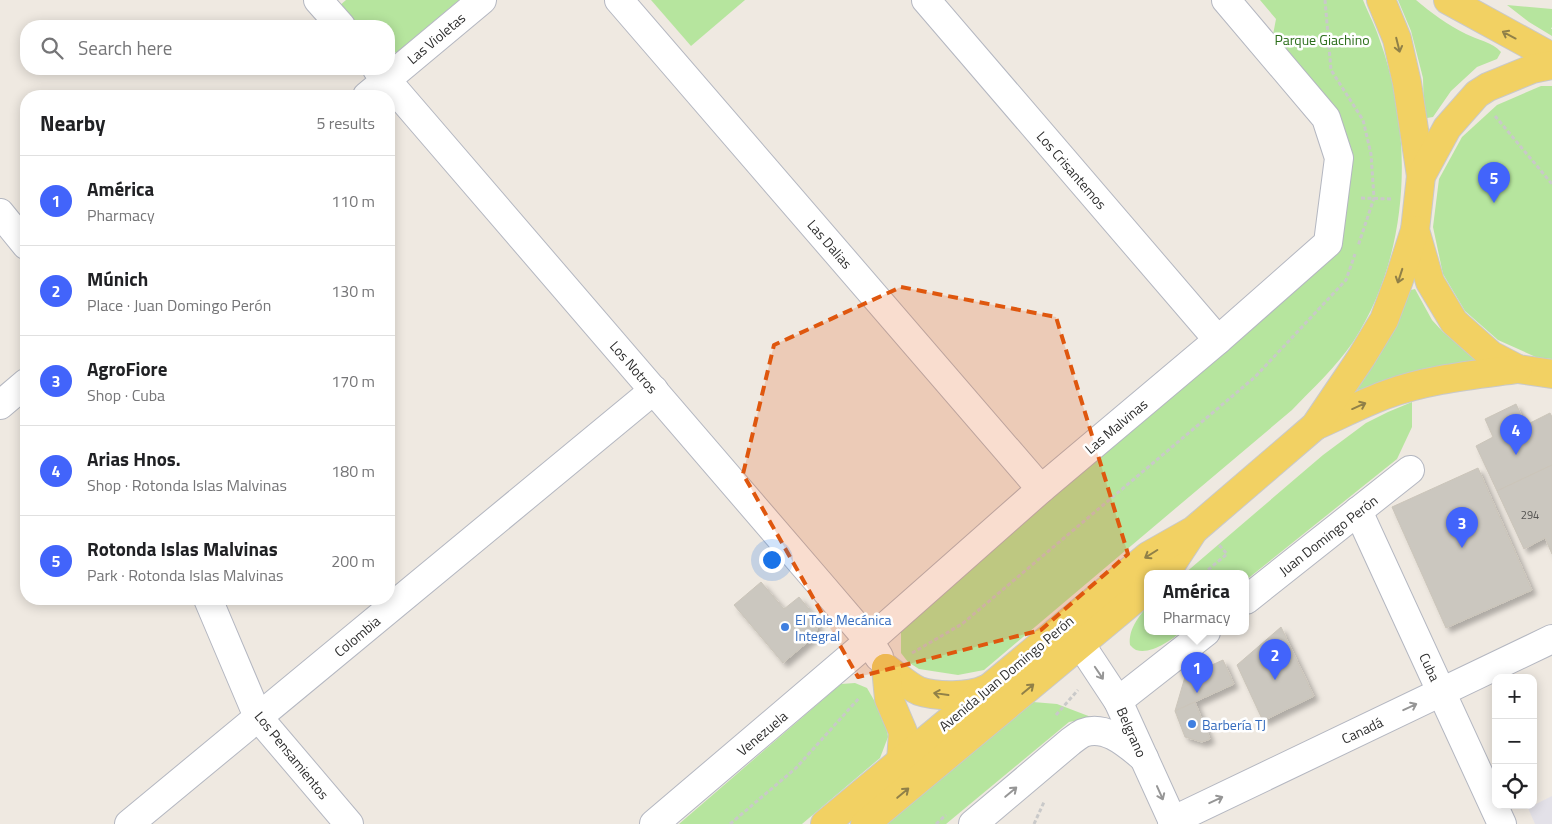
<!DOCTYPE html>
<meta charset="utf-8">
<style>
:root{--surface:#fff;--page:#f2f2f2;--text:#202124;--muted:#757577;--line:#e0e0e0;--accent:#4264fb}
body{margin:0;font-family:"Titillium Web",sans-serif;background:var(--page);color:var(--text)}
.controls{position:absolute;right:15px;bottom:15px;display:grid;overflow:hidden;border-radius:10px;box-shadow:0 2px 12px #0003}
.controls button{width:45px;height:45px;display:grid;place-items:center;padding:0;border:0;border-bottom:1px solid var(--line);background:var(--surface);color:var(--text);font:25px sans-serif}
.you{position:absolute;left:771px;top:559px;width:18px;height:18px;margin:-12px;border:4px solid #fff;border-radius:50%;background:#1a73e8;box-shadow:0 0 0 8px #1a73e833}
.badge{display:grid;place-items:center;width:32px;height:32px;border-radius:50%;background:var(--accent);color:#fff;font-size:16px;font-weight:700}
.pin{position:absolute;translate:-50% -41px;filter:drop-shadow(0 1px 2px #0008)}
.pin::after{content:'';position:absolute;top:26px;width:18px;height:15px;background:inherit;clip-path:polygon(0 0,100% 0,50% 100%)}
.popup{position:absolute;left:1144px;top:570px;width:105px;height:65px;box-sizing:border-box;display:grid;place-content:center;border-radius:10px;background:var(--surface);filter:drop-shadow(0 1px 4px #0005);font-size:16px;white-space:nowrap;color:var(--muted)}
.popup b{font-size:19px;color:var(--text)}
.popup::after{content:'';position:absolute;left:50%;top:100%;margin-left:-10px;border:10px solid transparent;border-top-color:var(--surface)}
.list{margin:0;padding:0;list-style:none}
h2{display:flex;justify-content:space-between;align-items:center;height:65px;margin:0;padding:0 20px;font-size:21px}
h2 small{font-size:16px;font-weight:400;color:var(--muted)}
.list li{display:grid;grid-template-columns:32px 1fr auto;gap:15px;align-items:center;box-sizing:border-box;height:90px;padding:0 20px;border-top:1px solid var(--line)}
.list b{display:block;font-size:19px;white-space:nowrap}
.list p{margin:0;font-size:16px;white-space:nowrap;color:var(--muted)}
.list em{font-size:16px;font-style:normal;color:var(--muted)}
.icon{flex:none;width:28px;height:28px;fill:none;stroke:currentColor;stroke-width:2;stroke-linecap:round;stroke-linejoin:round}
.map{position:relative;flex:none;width:1552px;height:824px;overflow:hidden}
.search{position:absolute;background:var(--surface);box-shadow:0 2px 12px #0003;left:20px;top:20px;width:375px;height:55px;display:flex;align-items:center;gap:12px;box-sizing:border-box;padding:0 18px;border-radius:20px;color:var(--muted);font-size:19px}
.panel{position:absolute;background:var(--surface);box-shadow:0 2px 12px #0003;left:20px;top:90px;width:375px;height:515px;border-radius:20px}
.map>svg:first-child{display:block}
.industrial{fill:#e3e1e8}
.green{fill:#b6e59e}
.building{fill:#cbc7bf;stroke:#cbc5ba;filter:url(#shadow)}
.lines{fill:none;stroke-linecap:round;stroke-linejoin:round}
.minor-casing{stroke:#b4b7c1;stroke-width:30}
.major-casing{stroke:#c9c9c9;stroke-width:30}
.path{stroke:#c9c9c9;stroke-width:3;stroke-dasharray:4 2.5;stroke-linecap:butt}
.minor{stroke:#fff;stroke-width:28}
.major{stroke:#f2d163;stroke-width:28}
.oneway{stroke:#908048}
.oneway2{stroke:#969696}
.marked{fill:#df570e;fill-opacity:0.2;stroke:#df570e;stroke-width:4;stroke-dasharray:10 6;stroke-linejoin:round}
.shop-dot{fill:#3f7fe0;stroke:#fff;stroke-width:2}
.labels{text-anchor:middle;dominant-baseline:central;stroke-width:5;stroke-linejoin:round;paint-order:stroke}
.number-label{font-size:11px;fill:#555452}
.street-label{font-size:14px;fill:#2e2e2e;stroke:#fff}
.park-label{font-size:14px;fill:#2c6e1b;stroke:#fff}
.shop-label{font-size:14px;fill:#366cbe;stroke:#fff;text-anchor:start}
</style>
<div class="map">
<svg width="1552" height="824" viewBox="0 0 1552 824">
<defs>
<filter id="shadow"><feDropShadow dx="4.5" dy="4.5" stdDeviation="2.5" flood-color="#0004"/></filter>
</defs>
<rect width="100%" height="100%" fill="#efe9e1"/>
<path class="industrial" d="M 1552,796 L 1552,824 L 1535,824 L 1528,808 Z"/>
<g class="green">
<path d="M 346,0 L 459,0 L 397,52 L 389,54 L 389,26 L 355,26 L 338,7 Z"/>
<path d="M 651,0 L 745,0 L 691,46 Z"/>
<path d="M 1260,0 L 1363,0 C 1368,13 1375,25 1379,38 C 1415,135 1410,255 1353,342 C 1336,367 1313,388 1292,410 L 984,670 L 958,675 L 919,669 L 908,662 L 901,653 L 901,631 L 918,614 L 1331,258 L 1349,169 L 1272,40 L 1276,19 Z"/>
<path d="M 1398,0 L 1416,0 C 1431,13 1448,25 1466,34 C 1478,40 1492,42 1501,52 L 1497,59 L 1477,67 L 1451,91 L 1433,117 L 1427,118 L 1424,114 L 1423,78 L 1411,31 Z"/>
<path d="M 1507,5 L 1552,9 L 1552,27 L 1551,29 L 1552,29 L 1552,36 L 1529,22 Z"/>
<path d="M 1541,86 L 1552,86 L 1552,359 L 1538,358 L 1498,340 L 1465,311 L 1443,274 L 1433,227 L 1439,179 L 1462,137 L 1497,105 Z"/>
<path d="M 1415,289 L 1432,320 L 1443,332 L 1474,357 L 1476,363 C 1448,367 1421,370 1394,377 C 1382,380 1370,390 1357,390 C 1358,379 1368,372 1374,364 C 1390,341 1398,314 1411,290 Z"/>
<path d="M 1412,402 L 1412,427 L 1397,459 L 1246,580 L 1246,574 L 1184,574 L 1323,455 L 1366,423 L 1388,412 Z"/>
<path d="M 1148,605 L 1148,632 L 1181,632 C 1171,640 1151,655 1136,650 C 1134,649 1132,647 1130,645 C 1128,629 1139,617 1148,605 Z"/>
<path d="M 855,683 L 867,688 L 886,721 L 888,737 L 880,758 L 802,824 L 679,824 L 841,684 Z"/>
<path d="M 1033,702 L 1057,704 L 1112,725 L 1079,720 L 1069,722 L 946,824 L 883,824 Z"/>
</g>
<g class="building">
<path d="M 1516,404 L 1526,425 L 1550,413 L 1552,417 L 1552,465 L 1497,491 L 1476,446 L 1493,437 L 1485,419 Z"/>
<path d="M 1552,465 L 1552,554 L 1545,538 L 1524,549 L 1497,491 Z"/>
<path d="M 1478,468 L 1532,590 L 1446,628 L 1392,507 Z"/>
<path d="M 761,582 L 784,609 L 799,597 L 818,620 L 816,635 L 783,663 L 734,605 Z"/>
<path d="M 1281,627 L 1314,696 L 1263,721 L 1237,665 Z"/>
<path d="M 1223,660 L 1234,684 L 1175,711 L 1185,677 Z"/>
<path d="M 1195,702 L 1210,739 L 1202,742 L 1185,737 L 1175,711 Z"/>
</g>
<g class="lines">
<g class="minor-casing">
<g id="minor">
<path d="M 318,0 L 341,26"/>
<path d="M 619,0 L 1041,489"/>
<path d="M 926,0 L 1218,340"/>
<path d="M 377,69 L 821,585 L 869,641 L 879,657"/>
<path d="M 367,96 L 482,0"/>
<path d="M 0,213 L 26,245"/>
<path d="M 0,405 L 26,383"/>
<path d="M 1358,511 L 1502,824"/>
<path d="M 208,599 L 258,717 L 349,824"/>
<path d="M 1246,600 L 1410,470"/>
<path d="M 1081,645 L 1118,701 L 1174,824"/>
<path d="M 1118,701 L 1206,632"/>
<path d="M 1172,821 L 1552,639"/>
<path d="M 129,824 L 654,390"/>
<path d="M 654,824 L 869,641 L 1041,489 L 1218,340 L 1328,243 L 1339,158 L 1326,118 L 1226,0"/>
<path d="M 973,824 L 1070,742 C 1074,739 1079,735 1083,733 C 1106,724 1128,745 1144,758"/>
</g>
</g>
<g class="major-casing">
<g id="major">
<path d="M 1381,0 L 1397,39 L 1407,83 L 1421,176"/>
<path d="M 1448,0 L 1552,57"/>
<path d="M 1552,65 L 1532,69 L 1488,87 L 1477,94 L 1447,128 L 1421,176 L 1415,230 L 1430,282 L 1454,322 L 1491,355 L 1518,369 L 1552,374"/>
<path d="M 1315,426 C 1338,416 1361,404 1385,395 C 1428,379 1474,375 1518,369"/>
<path d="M 1165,574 L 1192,533"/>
<path d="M 886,668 C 896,675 908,686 919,691 C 936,697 970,697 986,689"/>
<path d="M 886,668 L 889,699 L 903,732 L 901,761"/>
<path d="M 825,824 L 1148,556 L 1194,530 L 1315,426 L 1361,358 L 1384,320 L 1399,280 L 1415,230"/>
<path d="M 865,824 L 1148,588"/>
</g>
</g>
<g class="path">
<path d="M 1325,0 L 1331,70 L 1363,120 L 1371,154 L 1374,198 L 1358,246"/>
<path d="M 1495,116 L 1552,184"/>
<path d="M 1361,198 L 1392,199"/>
<path d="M 1203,574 L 1227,554 L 1219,545"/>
<path d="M 912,653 L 962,624 L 1255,377 L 1346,280 L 1355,254"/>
<path d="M 1056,715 L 1078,690"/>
<path d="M 730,824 L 796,768 L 860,697"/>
<path d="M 936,824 L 946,815"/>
<path d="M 1034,824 L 1044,802"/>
</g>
<use href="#minor" class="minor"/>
<use href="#major" class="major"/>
</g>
<defs><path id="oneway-shaft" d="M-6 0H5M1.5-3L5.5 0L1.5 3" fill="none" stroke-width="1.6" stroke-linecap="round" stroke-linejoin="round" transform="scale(1.25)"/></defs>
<g class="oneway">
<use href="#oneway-shaft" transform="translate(1509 35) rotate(-152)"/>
<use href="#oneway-shaft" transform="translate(1398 45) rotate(76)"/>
<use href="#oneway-shaft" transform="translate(1400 276) rotate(108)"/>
<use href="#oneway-shaft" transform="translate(1359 406) rotate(-24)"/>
<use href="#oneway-shaft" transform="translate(1151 554) rotate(148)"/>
<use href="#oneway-shaft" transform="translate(1028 689) rotate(-40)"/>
<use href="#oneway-shaft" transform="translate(941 694) rotate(-172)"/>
<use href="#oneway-shaft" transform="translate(903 793) rotate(-40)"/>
</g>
<g class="oneway2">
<use href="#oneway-shaft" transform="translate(1099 673) rotate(56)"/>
<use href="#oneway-shaft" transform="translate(1410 707) rotate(-25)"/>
<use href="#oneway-shaft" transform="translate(1011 792) rotate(-40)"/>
<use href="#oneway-shaft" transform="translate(1160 793) rotate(66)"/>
<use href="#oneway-shaft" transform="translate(1216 800) rotate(-25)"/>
</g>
<path class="marked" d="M 901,287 L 1056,317 L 1128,554 L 1041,630 L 858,677 L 743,474 L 774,345 Z"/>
<g class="shop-dot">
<circle cx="785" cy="627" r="5"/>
<circle cx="1192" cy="724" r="5"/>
</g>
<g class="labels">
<g class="number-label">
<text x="1530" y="515">294</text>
</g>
<g class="street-label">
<text transform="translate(436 38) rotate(-40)">Las Violetas</text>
<text transform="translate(1072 170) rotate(49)">Los Crisantemos</text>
<text transform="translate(830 244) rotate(49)">Las Dalias</text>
<text transform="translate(634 367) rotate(49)">Los Notros</text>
<text transform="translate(1116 426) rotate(-40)">Las Malvinas</text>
<text transform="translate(1328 535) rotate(-38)">Juan Domingo Perón</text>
<text transform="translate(357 636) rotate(-40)">Colombia</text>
<text transform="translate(1430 667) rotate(65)">Cuba</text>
<text transform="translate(1006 673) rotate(-40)">Avenida Juan Domingo Perón</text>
<text transform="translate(1362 730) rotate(-25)">Canadá</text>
<text transform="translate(1132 732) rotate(66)">Belgrano</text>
<text transform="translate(762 733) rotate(-40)">Venezuela</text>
<text transform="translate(292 755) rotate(51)">Los Pensamientos</text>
</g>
<g class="park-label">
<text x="1322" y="39">Parque Giachino</text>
</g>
<g class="shop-label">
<text x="795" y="619">El Tole Mecánica<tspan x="795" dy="16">Integral</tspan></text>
<text x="1202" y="724">Barbería TJ</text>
</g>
</g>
</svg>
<div class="controls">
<button>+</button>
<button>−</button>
<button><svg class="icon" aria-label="locate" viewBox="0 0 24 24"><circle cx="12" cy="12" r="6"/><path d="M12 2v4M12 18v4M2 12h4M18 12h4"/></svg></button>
</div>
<div class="you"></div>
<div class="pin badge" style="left:1197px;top:693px">1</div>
<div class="popup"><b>América</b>Pharmacy</div>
<div class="pin badge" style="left:1275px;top:680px">2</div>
<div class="pin badge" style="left:1462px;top:548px">3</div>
<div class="pin badge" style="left:1516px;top:455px">4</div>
<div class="pin badge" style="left:1494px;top:203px">5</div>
<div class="search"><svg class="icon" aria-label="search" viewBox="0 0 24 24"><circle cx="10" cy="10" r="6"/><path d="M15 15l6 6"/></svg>Search here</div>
<section class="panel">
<h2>Nearby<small>5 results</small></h2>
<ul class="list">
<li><span class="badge">1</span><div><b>América</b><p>Pharmacy</p></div><em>110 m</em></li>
<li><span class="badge">2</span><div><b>Múnich</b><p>Place · Juan Domingo Perón</p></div><em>130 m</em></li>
<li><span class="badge">3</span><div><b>AgroFiore</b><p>Shop · Cuba</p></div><em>170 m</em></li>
<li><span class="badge">4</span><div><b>Arias Hnos.</b><p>Shop · Rotonda Islas Malvinas</p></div><em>180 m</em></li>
<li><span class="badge">5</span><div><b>Rotonda Islas Malvinas</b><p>Park · Rotonda Islas Malvinas</p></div><em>200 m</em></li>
</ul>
</section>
</div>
